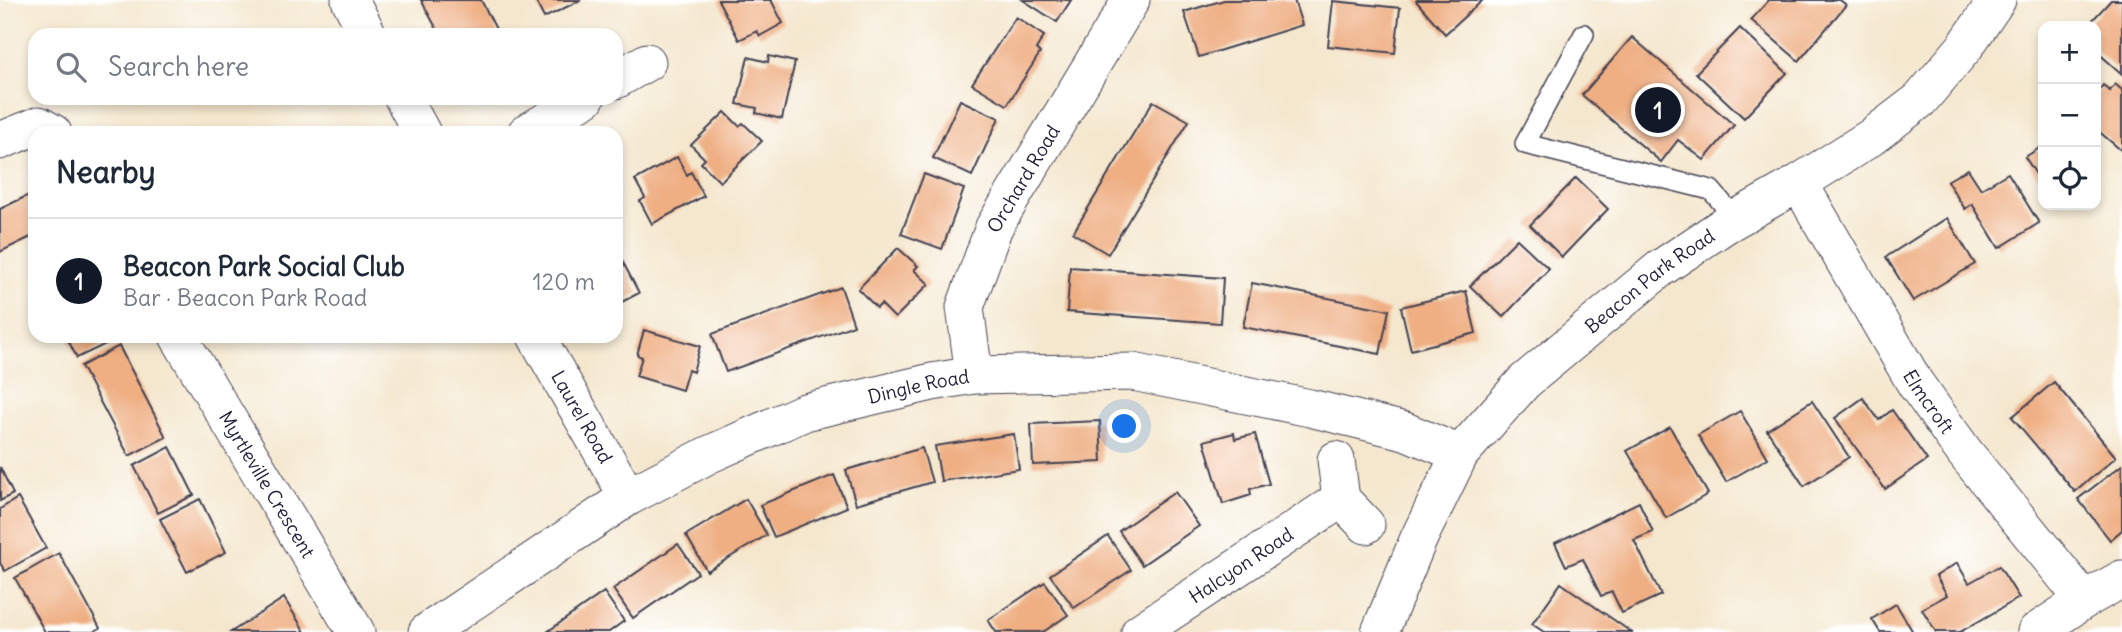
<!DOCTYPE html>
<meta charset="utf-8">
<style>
:root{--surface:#fff;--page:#f2f2f3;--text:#1f2937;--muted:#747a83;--line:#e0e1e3;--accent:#111827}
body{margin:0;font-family:Delius,sans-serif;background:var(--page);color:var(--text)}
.controls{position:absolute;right:21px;top:21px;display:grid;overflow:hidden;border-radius:14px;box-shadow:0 4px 10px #0003}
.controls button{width:63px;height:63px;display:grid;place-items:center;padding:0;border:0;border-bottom:2px solid var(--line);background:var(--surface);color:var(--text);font:35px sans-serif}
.you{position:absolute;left:1125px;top:427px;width:24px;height:24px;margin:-18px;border:5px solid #fff;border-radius:50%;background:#1a73e8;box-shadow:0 0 0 10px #1a73e833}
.badge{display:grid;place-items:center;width:46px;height:46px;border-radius:50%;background:var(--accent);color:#fff;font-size:23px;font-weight:700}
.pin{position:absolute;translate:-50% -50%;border:4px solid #fff;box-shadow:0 2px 7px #0006}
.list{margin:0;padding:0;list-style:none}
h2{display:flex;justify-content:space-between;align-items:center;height:91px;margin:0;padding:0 28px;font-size:30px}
h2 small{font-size:23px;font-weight:400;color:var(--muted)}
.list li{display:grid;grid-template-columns:46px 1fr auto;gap:21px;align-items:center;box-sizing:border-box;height:126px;padding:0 28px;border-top:2px solid var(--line)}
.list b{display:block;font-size:26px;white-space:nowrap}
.list p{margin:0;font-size:23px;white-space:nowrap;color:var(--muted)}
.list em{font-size:23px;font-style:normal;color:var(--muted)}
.icon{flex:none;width:38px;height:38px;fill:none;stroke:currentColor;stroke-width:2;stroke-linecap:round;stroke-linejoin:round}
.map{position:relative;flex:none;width:2122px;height:632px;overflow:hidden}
.search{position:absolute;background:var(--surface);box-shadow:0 4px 10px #0003;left:28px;top:28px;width:595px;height:77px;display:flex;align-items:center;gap:18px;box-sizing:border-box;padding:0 24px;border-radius:21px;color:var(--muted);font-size:26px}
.panel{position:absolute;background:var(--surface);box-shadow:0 4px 10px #0003;left:28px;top:126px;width:595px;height:217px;border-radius:21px}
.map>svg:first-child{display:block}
.building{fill:#efaf83}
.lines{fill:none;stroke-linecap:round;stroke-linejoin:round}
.service-casing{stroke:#424051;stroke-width:22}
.minor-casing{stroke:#424051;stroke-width:39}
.service{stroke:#fff;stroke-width:19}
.minor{stroke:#fff;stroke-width:37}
.labels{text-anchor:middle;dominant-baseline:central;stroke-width:5;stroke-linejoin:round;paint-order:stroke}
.street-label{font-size:19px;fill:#22223b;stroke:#fff}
</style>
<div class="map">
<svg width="2122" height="632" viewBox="0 0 2122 632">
<rect width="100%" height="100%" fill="#fff"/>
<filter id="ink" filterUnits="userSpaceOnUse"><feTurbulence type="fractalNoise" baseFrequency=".0143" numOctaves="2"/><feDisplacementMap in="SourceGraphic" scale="14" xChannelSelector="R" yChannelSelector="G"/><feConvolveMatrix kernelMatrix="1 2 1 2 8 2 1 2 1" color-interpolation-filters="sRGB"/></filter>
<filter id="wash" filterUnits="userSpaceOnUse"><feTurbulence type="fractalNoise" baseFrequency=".00686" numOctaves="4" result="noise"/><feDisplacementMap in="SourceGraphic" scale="28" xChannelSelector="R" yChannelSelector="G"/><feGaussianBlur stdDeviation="1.57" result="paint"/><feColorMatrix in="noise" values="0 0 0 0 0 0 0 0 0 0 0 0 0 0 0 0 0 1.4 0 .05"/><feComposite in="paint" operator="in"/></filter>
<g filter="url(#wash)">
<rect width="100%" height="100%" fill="#f4e7ce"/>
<g id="blocks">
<g class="building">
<path d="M 421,0 L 481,0 L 499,35 L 440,35 Z"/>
<path d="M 535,0 L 581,0 L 544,18 Z"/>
<path d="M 718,0 L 771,0 L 783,23 L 760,36 L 757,31 L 739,40 Z"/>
<path d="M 1023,0 L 1071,0 L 1057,22 Z"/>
<path d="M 1224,0 L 1294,0 L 1302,25 L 1199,57 L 1184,12 Z"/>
<path d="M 1417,0 L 1483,0 L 1445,34 L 1416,1 Z"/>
<path d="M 1769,0 L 1840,0 L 1846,5 L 1799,61 L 1751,20 Z"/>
<path d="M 2111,0 L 2122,0 L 2122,74 L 2096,51 L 2096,26 L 2087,26 Z"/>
<path d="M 1333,1 L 1400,8 L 1395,53 L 1328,46 Z"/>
<path d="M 1016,17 L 1044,36 L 1036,49 L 1040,53 L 1007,105 L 972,84 Z"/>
<path d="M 1740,28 L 1787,73 L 1744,118 L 1696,73 Z"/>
<path d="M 1632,37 L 1734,125 L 1704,160 L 1678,140 L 1661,162 L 1582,95 Z"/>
<path d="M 769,56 L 795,62 L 782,119 L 756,113 L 757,108 L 737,104 L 748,57 L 768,62 Z"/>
<path d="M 2115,84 L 2122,90 L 2122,151 L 2096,129 L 2096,91 L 2098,92 L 2103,85 L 2110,91 Z"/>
<path d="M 960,100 L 999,118 L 972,176 L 933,158 Z"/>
<path d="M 1153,101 L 1189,121 L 1108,254 L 1073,233 Z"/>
<path d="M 725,112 L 739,126 L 743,123 L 762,141 L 720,182 L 701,163 L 705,159 L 691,145 Z"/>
<path d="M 2043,146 L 2043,185 L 2025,157 Z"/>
<path d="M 677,157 L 687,175 L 691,172 L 704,196 L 652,224 L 640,201 L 645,198 L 635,180 Z"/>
<path d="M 1968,169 L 1981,189 L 2008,173 L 2039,223 L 1999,248 L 1972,204 L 1965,209 L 1947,181 Z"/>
<path d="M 924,174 L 964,189 L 942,249 L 901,234 Z"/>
<path d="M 1576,178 L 1608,209 L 1562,257 L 1530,225 Z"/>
<path d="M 35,192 L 35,235 L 0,252 L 0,209 Z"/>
<path d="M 1947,218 L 1975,264 L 1913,301 L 1886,257 Z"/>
<path d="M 1517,239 L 1549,269 L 1503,317 L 1470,286 Z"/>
<path d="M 898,248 L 918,266 L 914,270 L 929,284 L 895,318 L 881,304 L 877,308 L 858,289 Z"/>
<path d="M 616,249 L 639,293 L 616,305 Z"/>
<path d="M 1070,267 L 1223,278 L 1220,323 L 1067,312 Z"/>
<path d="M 1252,283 L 1389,310 L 1380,354 L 1243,327 Z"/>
<path d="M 841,287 L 854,325 L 726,372 L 712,334 Z"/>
<path d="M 1466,291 L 1476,333 L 1411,350 L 1401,307 Z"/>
<path d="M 644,330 L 700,346 L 693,372 L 688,370 L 682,390 L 636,376 L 642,357 L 637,355 Z"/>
<path d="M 66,336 L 113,336 L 114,340 L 77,358 Z"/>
<path d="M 119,346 L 166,437 L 129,456 L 81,366 Z"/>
<path d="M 2054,382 L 2116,457 L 2075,492 L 2012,417 Z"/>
<path d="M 1863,398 L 1879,420 L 1892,410 L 1927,460 L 1885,489 L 1835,418 Z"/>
<path d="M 1812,401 L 1849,457 L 1804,486 L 1767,430 Z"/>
<path d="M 1740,411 L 1768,458 L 1726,482 L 1698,435 Z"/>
<path d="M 1100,421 L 1102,462 L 1033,465 L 1031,424 Z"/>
<path d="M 1670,427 L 1708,494 L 1666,518 L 1627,451 Z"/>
<path d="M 1234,433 L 1235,439 L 1255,434 L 1269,484 L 1250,489 L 1251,495 L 1223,504 L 1204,441 Z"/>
<path d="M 1014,434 L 1019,469 L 941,481 L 935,446 Z"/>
<path d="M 170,447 L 194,495 L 158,513 L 134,466 Z"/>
<path d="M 922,448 L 932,482 L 856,504 L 846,470 Z"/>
<path d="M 2122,465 L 2122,530 L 2110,540 L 2078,499 Z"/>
<path d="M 0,467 L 13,494 L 0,501 Z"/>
<path d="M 834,475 L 847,507 L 774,537 L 760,505 Z"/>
<path d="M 1175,492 L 1199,526 L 1142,565 L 1119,531 Z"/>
<path d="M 18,498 L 46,548 L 5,571 L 0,563 L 0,509 Z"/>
<path d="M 200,499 L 226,552 L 187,572 L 160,519 Z"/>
<path d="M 746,499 L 767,535 L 707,571 L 686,535 Z"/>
<path d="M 1639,502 L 1653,532 L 1634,540 L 1661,595 L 1622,613 L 1612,592 L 1601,596 L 1583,559 L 1566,566 L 1555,543 Z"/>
<path d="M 1108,536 L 1131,570 L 1074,608 L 1050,575 Z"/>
<path d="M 678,544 L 698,573 L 633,618 L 613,589 Z"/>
<path d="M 59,553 L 100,628 L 93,632 L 45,632 L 15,578 Z"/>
<path d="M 1957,563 L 1969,583 L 1999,566 L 2019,598 L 1960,632 L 1936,632 L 1922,609 L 1947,595 L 1936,576 Z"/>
<path d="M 1045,582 L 1068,615 L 1043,632 L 996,632 L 988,620 Z"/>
<path d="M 1561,583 L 1631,632 L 1544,632 L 1532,624 Z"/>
<path d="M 604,592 L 624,621 L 609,632 L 547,632 Z"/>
<path d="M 284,598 L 305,632 L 231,632 L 253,618 Z"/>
<path d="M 1896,604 L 1913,632 L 1880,632 L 1872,619 Z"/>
</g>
</g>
</g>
<g filter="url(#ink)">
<use href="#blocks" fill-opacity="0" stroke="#424051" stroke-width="2"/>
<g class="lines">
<g class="service-casing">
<path id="service" d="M 1584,34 L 1525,144 L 1711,190 L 1736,219"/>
</g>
<g class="minor-casing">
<g id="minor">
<path d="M 350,0 L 368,35"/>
<path d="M 616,80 L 647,62"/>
<path d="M 403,98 L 422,133"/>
<path d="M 526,133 L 586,98"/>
<path d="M 0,141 L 39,125 L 53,133"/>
<path id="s1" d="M 1799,183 L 1915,383 L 1965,453 L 2084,600"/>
<path id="s2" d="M 178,336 L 356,632"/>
<path id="s3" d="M 536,336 L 628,497"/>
<path id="s4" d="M 974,375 L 965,307 L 994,227 L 1131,0"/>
<path d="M 1336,460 L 1341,499 L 1366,525"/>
<path id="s5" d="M 427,632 L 628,497 L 708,455 L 805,412 L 932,382 L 974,375 L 1133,372 L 1310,408 L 1405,431 L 1460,454"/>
<path id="s6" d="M 1140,632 L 1341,499"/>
<path id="s7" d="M 1380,632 L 1419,538 L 1460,454 L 1524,382 L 1661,268 L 1725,225 L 1799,183 L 1870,138 L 1920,100 L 1964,48 L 1997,0"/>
<path d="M 2036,632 L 2084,600 L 2122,579"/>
</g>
</g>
<use href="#service" class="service"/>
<use href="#minor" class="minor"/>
</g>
</g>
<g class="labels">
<g class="street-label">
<text stroke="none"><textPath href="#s4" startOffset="210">Orchard Road</textPath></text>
<text stroke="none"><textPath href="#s7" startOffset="453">Beacon Park Road</textPath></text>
<text stroke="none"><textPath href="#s5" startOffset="555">Dingle Road</textPath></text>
<text stroke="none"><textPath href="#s1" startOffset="254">Elmcroft</textPath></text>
<text stroke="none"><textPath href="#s3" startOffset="93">Laurel Road</textPath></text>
<text stroke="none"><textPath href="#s2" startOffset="173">Myrtleville Crescent</textPath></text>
<text stroke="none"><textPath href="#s6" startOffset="121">Halcyon Road</textPath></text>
</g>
</g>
</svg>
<div class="controls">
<button>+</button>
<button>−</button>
<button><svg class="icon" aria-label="locate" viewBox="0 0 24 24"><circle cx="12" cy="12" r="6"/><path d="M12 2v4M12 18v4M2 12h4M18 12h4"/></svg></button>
</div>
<div class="you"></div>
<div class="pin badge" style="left:1658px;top:110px">1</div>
<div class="search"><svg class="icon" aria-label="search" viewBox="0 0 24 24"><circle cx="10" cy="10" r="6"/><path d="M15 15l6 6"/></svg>Search here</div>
<section class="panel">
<h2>Nearby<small></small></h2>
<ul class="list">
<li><span class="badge">1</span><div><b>Beacon Park Social Club</b><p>Bar · Beacon Park Road</p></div><em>120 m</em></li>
</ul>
</section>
</div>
